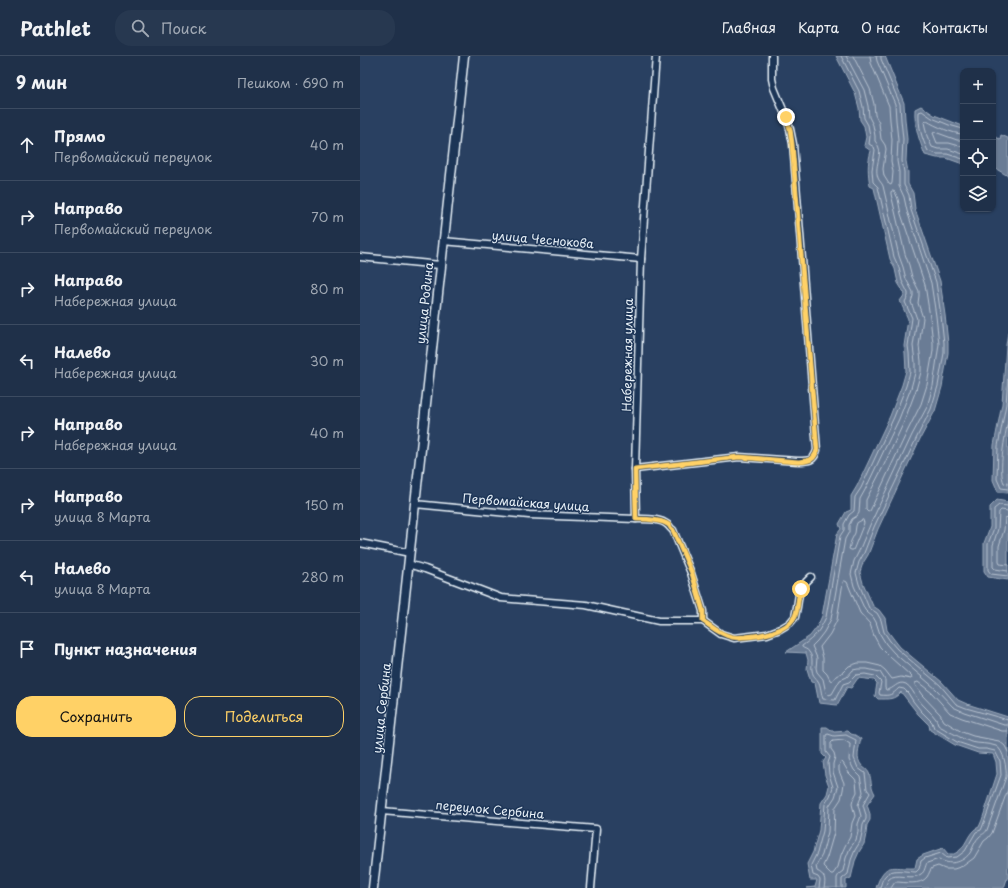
<!DOCTYPE html>
<html lang="ru">
<meta charset="utf-8">
<style>
:root{--surface:#1f3049;--page:#273850;--text:#f1f3f6;--muted:#a1a9b4;--line:#3c4b61;--accent:#ffd166}
body{margin:0;font-family:"Playpen Sans",sans-serif;background:var(--page);color:var(--text)}
.controls{position:absolute;right:12px;top:12px;display:grid;overflow:hidden;border-radius:8px;box-shadow:0 1px 3px #0004}
.controls button{width:36px;height:36px;display:grid;place-items:center;padding:0;border:0;border-bottom:1px solid var(--line);background:var(--surface);color:var(--text);font:20px sans-serif}
.stop{position:absolute;width:12px;height:12px;margin:-9px;border:3px solid #ffd166;border-radius:50%;background:#fff}
.stop.end{background:#ffd166;border-color:#fff;box-shadow:0 1px 4px #0008}
.list{margin:0;padding:0;list-style:none}
h2{display:flex;justify-content:space-between;align-items:center;height:52px;margin:0;padding:0 16px;font-size:17px}
h2 small{font-size:13px;font-weight:400;color:var(--muted)}
.list li{display:grid;grid-template-columns:26px 1fr auto;gap:12px;align-items:center;box-sizing:border-box;height:72px;padding:0 16px;border-top:1px solid var(--line)}
.list b{display:block;font-size:15px;white-space:nowrap}
.list p{margin:0;font-size:13px;white-space:nowrap;color:var(--muted)}
.list em{font-size:13px;font-style:normal;color:var(--muted)}
.actions{display:flex;gap:8px;padding:12px 16px}
.actions a{flex:1;padding:9px 0;border:1px solid var(--accent);border-radius:16px;text-align:center;font-size:14px;color:var(--accent)}
.actions .main{background:var(--accent);color:#111}
.icon{flex:none;width:22px;height:22px;fill:none;stroke:currentColor;stroke-width:2;stroke-linecap:round;stroke-linejoin:round}
.map{position:relative;flex:none;width:648px;height:832px;overflow:hidden}
header{display:flex;align-items:center;gap:24px;box-sizing:border-box;height:56px;padding:0 20px;background:var(--surface);border-bottom:1px solid var(--line)}
header strong{font-size:19px}
nav{display:flex;gap:22px;margin-inline-start:auto;font-size:14px}
.search{width:280px;height:36px;background:var(--page);display:flex;align-items:center;gap:10px;box-sizing:border-box;padding:0 14px;border-radius:16px;color:var(--muted);font-size:15px}
main{display:flex}
aside{flex:1;background:var(--surface)}
.map>svg:first-child{display:block}
.water{fill:#6b7c95;stroke:#9dabbd}
.lines{fill:none;stroke-linecap:round;stroke-linejoin:round}
.shore{stroke:#b6c2d0;stroke-width:1}
.minor-casing{stroke:#e8f1f8;stroke-width:9}
.tertiary-casing{stroke:#e8f1f8;stroke-width:11}
.minor{stroke:#1d3557;stroke-width:6}
.tertiary{stroke:#1d3557;stroke-width:8}
.route{stroke:#ffd166;stroke-width:5}
.labels{text-anchor:middle;dominant-baseline:central;stroke-width:3;stroke-linejoin:round;paint-order:stroke}
.street-label{font-size:12px;fill:#e8f1f8;stroke:#1d3557}
</style>
<header>
<strong>Pathlet</strong>
<div class="search"><svg class="icon" aria-label="search" viewBox="0 0 24 24"><circle cx="10" cy="10" r="6"/><path d="M15 15l6 6"/></svg>Поиск</div>
<nav><a>Главная</a><a>Карта</a><a>О нас</a><a>Контакты</a></nav>
</header>
<main>
<aside>
<h2>9 мин<small>Пешком · 690 m</small></h2>
<ul class="list">
<li><svg class="icon" aria-label="ahead" viewBox="0 0 24 24"><path d="M12 20V5M6 11l6-6 6 6"/></svg><div><b>Прямо</b><p>Первомайский переулок</p></div><em>40 m</em></li>
<li><svg class="icon" aria-label="right" viewBox="0 0 24 24"><path d="M7 20v-9h11M14 6l5 5-5 5"/></svg><div><b>Направо</b><p>Первомайский переулок</p></div><em>70 m</em></li>
<li><svg class="icon" aria-label="right" viewBox="0 0 24 24"><path d="M7 20v-9h11M14 6l5 5-5 5"/></svg><div><b>Направо</b><p>Набережная улица</p></div><em>80 m</em></li>
<li><svg class="icon" aria-label="left" viewBox="0 0 24 24"><path d="M17 20v-9H6M10 6l-5 5 5 5"/></svg><div><b>Налево</b><p>Набережная улица</p></div><em>30 m</em></li>
<li><svg class="icon" aria-label="right" viewBox="0 0 24 24"><path d="M7 20v-9h11M14 6l5 5-5 5"/></svg><div><b>Направо</b><p>Набережная улица</p></div><em>40 m</em></li>
<li><svg class="icon" aria-label="right" viewBox="0 0 24 24"><path d="M7 20v-9h11M14 6l5 5-5 5"/></svg><div><b>Направо</b><p>улица 8 Марта</p></div><em>150 m</em></li>
<li><svg class="icon" aria-label="left" viewBox="0 0 24 24"><path d="M17 20v-9H6M10 6l-5 5 5 5"/></svg><div><b>Налево</b><p>улица 8 Марта</p></div><em>280 m</em></li>
<li><svg class="icon" aria-label="arrive" viewBox="0 0 24 24"><path d="M6 21V4h12l-3 4 3 4H6"/></svg><div><b>Пункт назначения</b></div></li>
</ul>
<div class="actions"><a class="main">Сохранить</a><a>Поделиться</a></div>
</aside>
<div class="map">
<svg width="648" height="832" viewBox="0 0 648 832">
<rect width="100%" height="100%" fill="#294061"/>
<filter id="ink" filterUnits="userSpaceOnUse"><feTurbulence type="fractalNoise" baseFrequency=".025" numOctaves="2"/><feDisplacementMap in="SourceGraphic" scale="8" xChannelSelector="R" yChannelSelector="G"/><feConvolveMatrix kernelMatrix="1 2 1 2 8 2 1 2 1" color-interpolation-filters="sRGB"/></filter>
<g filter="url(#ink)">
<g class="water">
<path d="M 476,0 L 525,0 L 544,47 L 545,63 L 547,83 L 546,105 L 548,116 L 548,128 L 553,137 L 555,153 L 580,225 L 585,259 L 588,287 L 588,297 L 582,331 L 575,355 L 560,383 L 518,473 L 508,499 L 503,507 L 500,516 L 503,527 L 513,550 L 519,554 L 525,562 L 527,574 L 533,582 L 540,591 L 582,626 L 598,644 L 607,648 L 648,661 L 648,820 L 644,832 L 516,832 C 525,804 532,813 555,812 L 557,803 L 563,799 L 583,792 L 588,798 C 588,798 594,798 594,798 C 607,793 607,775 619,771 L 622,764 L 637,718 L 636,706 L 633,698 L 618,697 L 595,689 L 570,674 L 569,669 L 558,658 L 541,636 C 534,644 529,643 518,643 L 515,640 L 517,627 L 514,624 L 498,622 L 491,632 L 487,631 L 477,649 L 459,647 L 455,627 L 451,626 L 447,613 L 448,604 L 446,597 L 426,596 L 450,580 L 457,571 L 462,560 L 477,478 L 481,473 L 479,468 L 486,456 L 491,454 L 491,440 L 497,430 L 530,360 L 542,329 L 546,315 L 545,297 L 544,290 L 548,263 L 540,245 L 545,238 L 538,227 L 535,213 L 530,203 L 514,132 L 510,130 C 508,117 507,108 511,95 L 504,90 L 506,81 L 504,70 L 500,64 L 499,52 L 495,37 Z"/>
<path d="M 561,50 L 574,59 L 603,70 L 603,108 L 586,102 L 577,102 L 565,99 C 559,84 554,69 555,53 Z"/>
<path d="M 641,79 L 648,82 L 648,120 L 633,111 L 633,80 L 640,83 Z"/>
<path d="M 648,276 L 648,437 L 638,436 L 633,424 L 634,389 L 642,348 L 646,289 Z"/>
<path d="M 637,444 L 648,446 L 648,524 L 628,521 L 624,515 L 624,487 L 630,471 L 630,451 Z"/>
<path d="M 462,671 L 467,671 L 474,676 L 488,675 L 491,678 L 495,679 L 501,683 C 499,692 495,702 502,710 C 505,713 507,713 509,717 C 512,725 510,729 515,738 L 507,749 L 510,758 L 510,764 L 507,769 L 506,778 L 504,788 L 499,796 L 495,805 L 491,822 L 486,824 L 486,832 L 446,832 L 455,831 L 457,824 L 450,824 L 447,808 L 453,796 L 459,774 L 461,747 L 467,738 L 469,730 L 465,719 L 463,706 L 466,702 L 462,698 Z"/>
</g>
<g class="lines">
<g class="shore">
<path d="M 481,0 L 499,35 L 503,51 L 504,62 L 508,69 L 510,80 L 509,88 L 514,91 L 515,94 L 512,114 L 513,126 L 518,131 L 534,201 L 539,212 L 542,225 L 548,237 L 548,240 L 545,246 L 552,262 L 548,290 L 549,297 L 550,316 L 546,330 L 534,361 L 501,432 L 495,441 L 494,455 L 489,459 L 484,468 L 484,474 L 480,480 L 466,561 C 459,576 456,580 442,590 L 442,591 C 444,593 448,593 449,596 C 454,602 451,608 452,614 C 453,621 455,620 458,625 C 461,629 461,638 463,643 L 475,644 L 483,628 L 489,626 L 496,619 L 505,618 L 515,620 L 521,626 L 519,637 L 520,639 C 530,640 532,639 539,632 L 544,633 L 548,637 L 553,645 L 561,655 L 572,666 L 574,672 L 597,686 L 618,693 L 626,693 L 635,695 L 640,705 L 641,719 L 622,772 L 621,774 L 616,776 L 605,795 L 597,801 L 587,802 L 581,797 L 565,802 L 561,805 L 559,813 L 556,816 C 547,816 531,811 525,820 C 522,823 521,828 520,832"/>
<path d="M 486,0 L 504,34 L 508,50 L 509,61 L 513,69 L 515,80 L 515,85 C 526,98 513,107 518,122 C 519,125 522,127 523,130 L 539,200 L 543,211 L 546,223 L 553,236 L 553,240 L 551,246 L 557,263 L 553,290 L 555,306 L 555,317 L 551,332 L 539,363 L 505,434 L 500,443 L 499,457 L 497,460 L 492,463 L 489,469 L 489,476 L 485,483 L 471,563 L 464,576 L 457,585 L 452,590 L 457,602 L 456,612 L 457,616 L 463,623 L 466,637 L 468,639 L 472,638 L 480,624 L 487,621 L 493,614 L 498,613 L 507,613 L 520,616 L 525,624 L 525,632 L 526,634 C 534,634 537,624 546,628 C 551,631 554,638 557,642 C 563,650 571,656 576,663 C 577,665 577,667 578,669 C 580,671 584,672 586,674 C 595,678 602,683 611,686 C 619,688 628,687 636,690 C 644,694 647,713 646,721 L 627,774 C 625,778 622,778 620,780 C 615,784 613,792 610,797 C 602,807 590,810 579,803 L 567,807 C 565,810 565,816 561,818 C 553,825 535,816 529,823 C 527,825 526,829 525,832"/>
<path d="M 493,0 L 510,33 L 514,48 L 515,59 L 519,67 L 521,83 L 525,89 L 526,93 L 523,113 L 524,120 L 529,128 L 531,129 L 532,127 L 533,116 L 531,105 L 532,84 L 530,64 L 529,50 L 511,7 L 510,0"/>
<path d="M 516,0 L 517,5 L 535,48 L 536,64 L 538,84 L 537,105 L 539,116 L 539,130 L 544,141 L 547,155 L 571,227 L 576,260 L 579,288 L 573,330 L 567,351 L 552,379 L 510,469 L 499,495 L 494,505 L 492,514 L 491,518 L 494,530 L 505,554 L 508,557 L 513,561 L 516,566 L 520,578 L 526,588 L 534,597 L 576,633 L 593,651 L 604,656 L 644,669 L 648,669"/>
<path d="M 521,0 L 521,3 L 540,48 L 541,64 L 543,83 L 542,105 L 544,116 L 544,129 L 549,139 L 551,154 L 576,226 L 581,260 L 584,287 L 584,297 L 578,330 L 571,353 L 557,381 L 514,471 L 504,497 L 499,506 L 496,517 L 499,528 L 509,552 L 517,557 L 521,564 L 524,576 L 530,585 L 537,593 L 580,629 L 596,648 L 606,652 L 648,664"/>
<path d="M 603,73 L 589,69 L 572,62 L 562,55 L 559,56 C 558,70 562,83 568,95 L 577,98 L 587,98 L 603,103"/>
<path d="M 603,78 C 593,78 575,70 567,65 L 564,66 L 567,80 L 572,91 L 578,93 L 588,93 L 603,98"/>
<path d="M 603,84 L 597,84 L 575,76 L 573,77 L 577,87 L 589,87 L 603,91"/>
<path d="M 533,135 L 535,136 L 538,143 L 541,158 L 565,229 L 570,261 L 573,287 L 573,295 L 567,329 L 561,348 L 547,376 L 510,455 L 508,456 L 506,454 L 506,444 L 524,409 L 544,366 L 556,334 L 561,316 L 561,305 L 559,290 L 563,262 L 558,247 L 559,240 L 559,235 L 552,221 L 549,209 L 545,198 L 531,138 L 531,136 Z"/>
<path d="M 648,322 L 646,348 L 638,390 L 637,423 L 641,432 L 648,433"/>
<path d="M 648,365 C 645,379 638,415 644,427 L 648,428"/>
<path d="M 648,450 L 639,449 L 634,453 L 634,472 L 628,488 L 628,514 L 631,518 L 648,520"/>
<path d="M 648,455 L 641,454 L 639,456 L 638,473 L 633,489 L 633,511 L 635,513 L 648,515"/>
<path d="M 648,461 L 645,462 L 644,474 L 639,490 L 639,506 L 640,508 L 648,509"/>
<path d="M 503,464 L 504,467 L 494,492 L 493,494 L 491,494 L 489,493 L 491,485 L 495,477 L 496,470 L 497,467 Z"/>
<path d="M 485,525 L 487,526 L 500,557 L 510,568 L 514,580 L 520,591 L 530,601 L 551,620 L 552,621 L 551,623 L 541,621 L 532,623 L 525,614 L 520,610 L 507,607 L 498,607 L 489,610 L 483,616 L 476,620 L 472,625 L 470,624 L 467,618 L 463,614 L 463,602 L 460,591 L 470,578 L 477,564 L 483,526 Z"/>
<path d="M 648,675 L 642,675 L 602,662 L 590,657 L 572,637 L 558,626 L 555,627 L 555,629 L 562,639 L 580,658 L 584,665 L 602,676 L 613,680 L 639,685 L 645,690 L 648,696"/>
<path d="M 482,706 L 483,707 L 489,717 L 495,723 L 496,725 L 497,736 L 493,744 L 492,748 L 495,760 L 492,767 L 490,781 L 485,790 L 481,799 L 478,811 L 473,818 L 471,818 L 463,810 L 467,801 L 474,777 L 475,752 L 481,743 L 483,734 L 484,727 L 479,715 L 479,710 L 480,707 Z"/>
<path d="M 459,832 L 460,824 L 458,821 L 453,819 L 451,809 L 457,797 L 463,775 L 465,748 L 470,740 L 473,731 L 469,718 L 468,707 L 470,701 L 466,696 L 466,679 L 468,678 L 474,680 L 486,679 L 496,684 L 494,702 L 498,712 L 505,717 L 507,733 L 510,737 L 503,749 L 506,759 L 506,763 L 503,769 L 502,777 L 500,786 L 495,794 L 491,804 L 488,818 L 482,823 L 482,832"/>
<path d="M 464,832 C 466,823 465,819 457,815 L 456,810 L 462,799 L 468,776 L 469,750 L 475,741 L 478,731 L 473,716 L 473,708 L 475,701 L 474,697 L 471,693 L 471,687 L 473,685 L 484,684 L 490,688 L 489,704 L 494,714 L 500,720 L 503,736 L 498,749 L 501,760 L 498,768 L 498,776 L 496,784 L 490,792 L 486,802 L 483,815 L 479,818 L 477,822 L 477,832"/>
<path d="M 531,832 L 535,826 C 545,826 560,830 567,821 C 569,818 570,814 572,812 L 578,810 L 585,813 L 594,813 L 603,810 L 614,802 L 624,785 L 628,782 L 632,777 L 648,733"/>
</g>
<g class="minor-casing">
<g id="minor">
<path d="M 296,0 L 281,203 L 275,413 L 276,463 C 286,463 300,462 308,469 C 310,471 311,473 313,474 L 331,517 L 343,555 L 343,565"/>
<path d="M 83,185 L 281,203"/>
<path d="M 0,201 L 80,209"/>
<path d="M 275,413 L 379,401 L 438,405 C 449,405 454,405 457,394 L 433,88 L 430,73 L 426,61 L 414,32 L 412,23 L 412,0"/>
<path d="M 55,448 L 169,459 L 276,463"/>
<path d="M 0,487 L 50,497"/>
<path d="M 48,508 L 65,513 L 141,542 L 226,549 L 299,565 L 343,565 L 361,578 L 374,582 L 391,580 L 407,578 L 420,573 L 430,567 L 435,561 L 437,551 L 439,538 L 446,526 L 451,521"/>
<path d="M 22,755 L 113,763 L 236,773 L 231,832"/>
</g>
</g>
<g class="tertiary-casing">
<path id="tertiary" d="M 13,832 L 104,0"/>
</g>
<use href="#minor" class="minor"/>
<use href="#tertiary" class="tertiary"/>
</g>
</g>
<g class="lines" filter="url(#ink)">
<path class="route" d="M 426,61 L 430,73 L 432,88 L 457,394 C 454,405 449,405 438,406 L 379,401 L 275,413 L 276,463 C 285,463 301,463 309,469 C 310,471 311,473 313,474 L 332,517 L 343,555 L 343,565 C 352,571 361,579 372,581 C 376,582 381,581 385,581 C 400,580 427,576 435,560 C 439,551 437,542 441,533"/>
</g>
<g class="labels">
<g class="street-label">
<text transform="translate(183 183) rotate(5)">улица Чеснокова</text>
<text transform="translate(64 247) rotate(-84)">улица Родина</text>
<text transform="translate(267 299) rotate(-89)">Набережная улица</text>
<text transform="translate(166 446) rotate(4)">Первомайская улица</text>
<text transform="translate(21 652) rotate(-84)">улица Сербина</text>
<text transform="translate(130 753) rotate(5)">переулок Сербина</text>
</g>
</g>
</svg>
<div class="controls">
<button>+</button>
<button>−</button>
<button><svg class="icon" aria-label="locate" viewBox="0 0 24 24"><circle cx="12" cy="12" r="6"/><path d="M12 2v4M12 18v4M2 12h4M18 12h4"/></svg></button>
<button><svg class="icon" aria-label="layers" viewBox="0 0 24 24"><path d="M12 4l9 5-9 5-9-5zM3 14l9 5 9-5"/></svg></button>
</div>
<div class="stop" style="left:441px;top:533px"></div>
<div class="stop end" style="left:426px;top:61px"></div>
</div>
</main>
